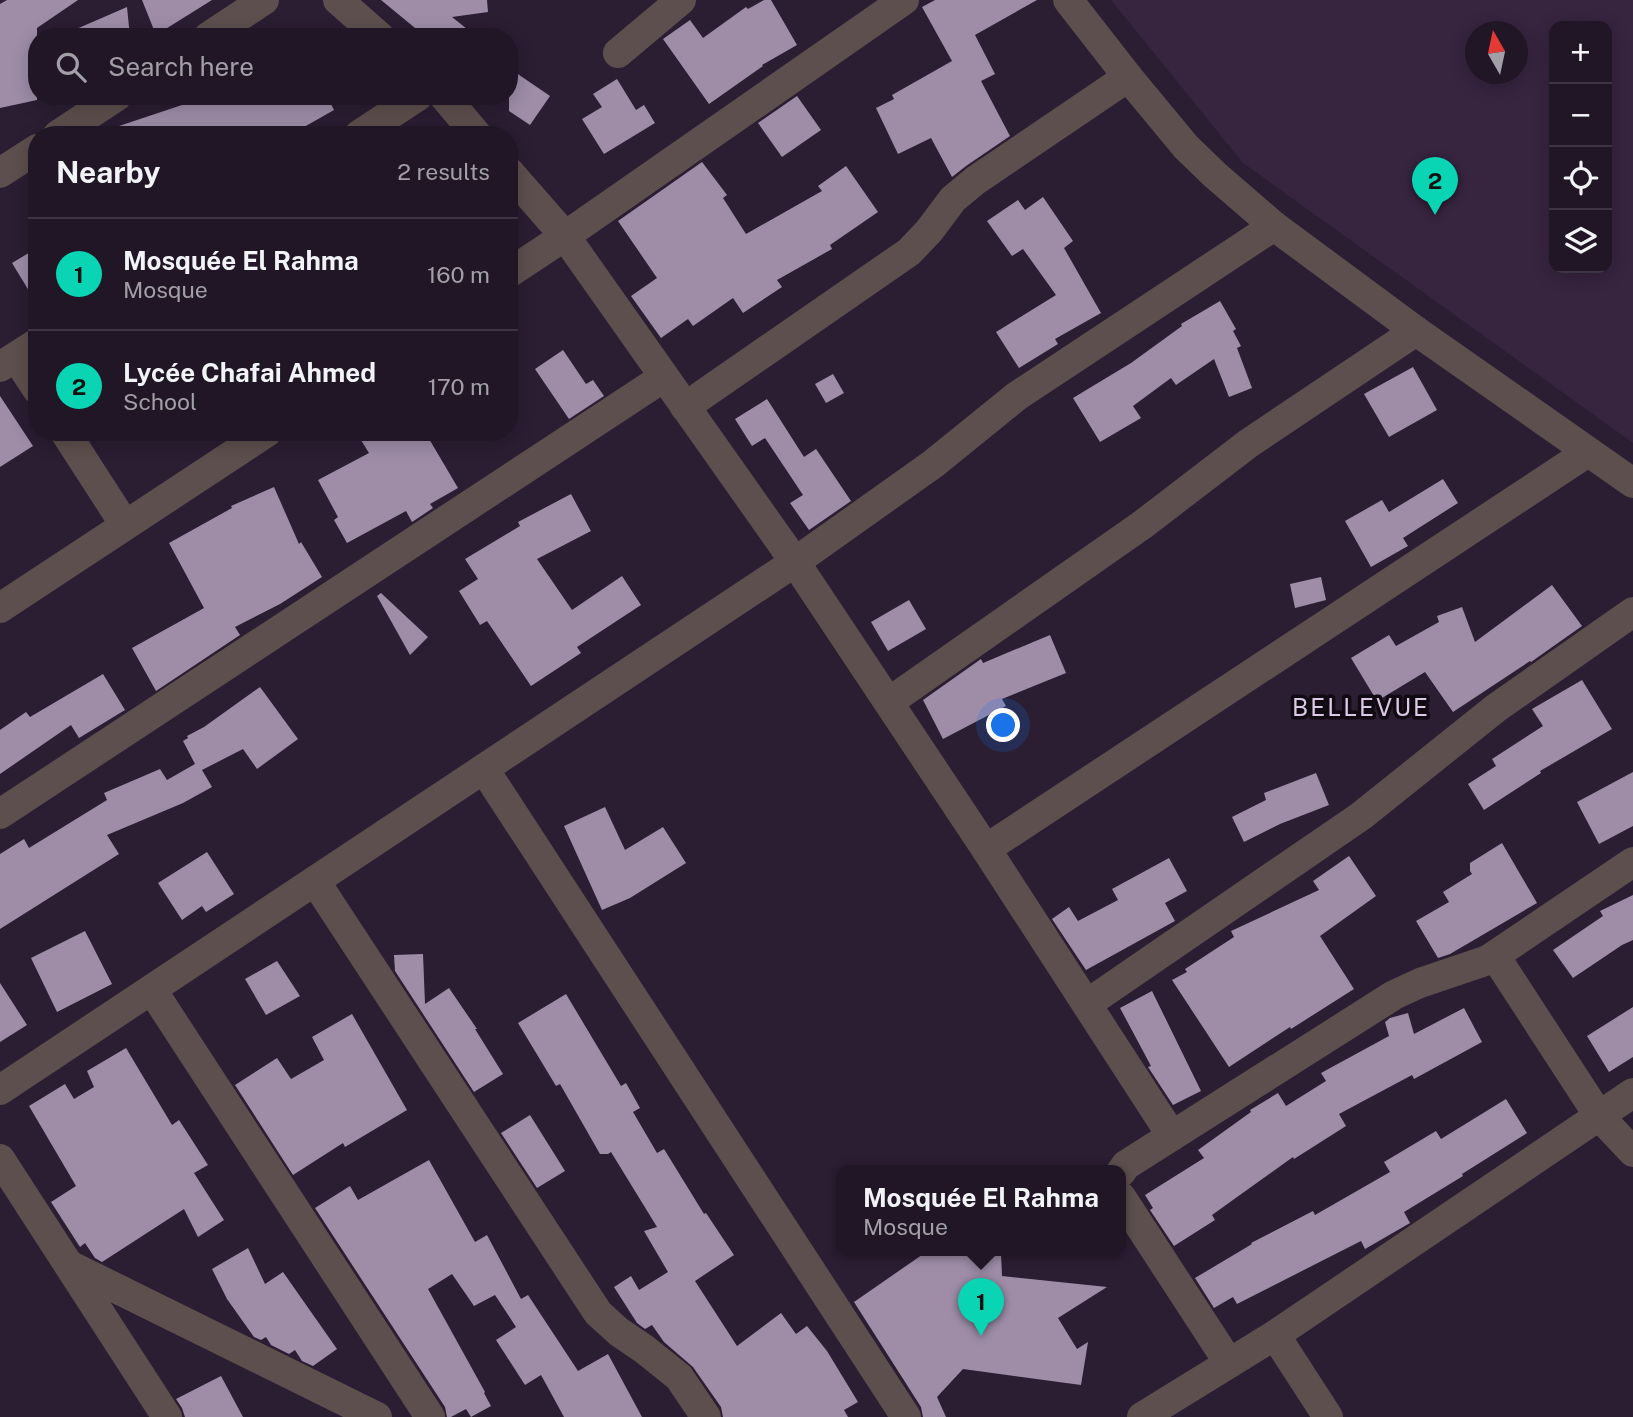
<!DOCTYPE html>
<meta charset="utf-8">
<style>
:root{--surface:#201626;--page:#281f2e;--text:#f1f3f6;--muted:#a29fa7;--line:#3d3543;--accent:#09d5b5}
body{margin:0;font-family:"Public Sans",sans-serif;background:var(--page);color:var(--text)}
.controls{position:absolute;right:21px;top:21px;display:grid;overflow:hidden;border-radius:14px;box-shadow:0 4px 18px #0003}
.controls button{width:63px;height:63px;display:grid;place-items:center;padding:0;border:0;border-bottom:2px solid var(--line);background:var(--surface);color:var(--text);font:35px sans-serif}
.compass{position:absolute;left:1465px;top:21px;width:63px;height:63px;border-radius:50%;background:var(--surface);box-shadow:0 4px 18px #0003;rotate:351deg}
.you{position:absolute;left:1004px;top:726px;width:24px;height:24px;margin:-18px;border:5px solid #fff;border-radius:50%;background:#1a73e8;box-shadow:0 0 0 10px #1a73e833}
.badge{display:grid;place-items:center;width:46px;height:46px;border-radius:50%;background:var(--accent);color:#111;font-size:23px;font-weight:700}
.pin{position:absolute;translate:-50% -58px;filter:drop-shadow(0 2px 4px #0008)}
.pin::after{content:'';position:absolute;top:37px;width:24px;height:21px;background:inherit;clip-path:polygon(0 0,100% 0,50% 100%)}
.popup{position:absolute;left:836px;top:1165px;width:290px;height:91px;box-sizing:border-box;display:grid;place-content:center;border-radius:14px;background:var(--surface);filter:drop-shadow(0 2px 5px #0005);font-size:23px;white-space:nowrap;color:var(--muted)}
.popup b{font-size:26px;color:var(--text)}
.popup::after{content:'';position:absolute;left:50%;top:100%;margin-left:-14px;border:14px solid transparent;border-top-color:var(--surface)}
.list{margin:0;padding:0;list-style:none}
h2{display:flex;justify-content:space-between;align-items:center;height:91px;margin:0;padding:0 28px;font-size:30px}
h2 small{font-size:23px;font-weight:400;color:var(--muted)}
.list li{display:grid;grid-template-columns:46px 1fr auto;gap:21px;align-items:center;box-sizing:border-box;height:112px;padding:0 28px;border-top:2px solid var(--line)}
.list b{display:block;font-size:26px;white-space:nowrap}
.list p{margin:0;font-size:23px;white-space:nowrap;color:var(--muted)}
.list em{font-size:23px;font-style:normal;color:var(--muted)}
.icon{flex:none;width:38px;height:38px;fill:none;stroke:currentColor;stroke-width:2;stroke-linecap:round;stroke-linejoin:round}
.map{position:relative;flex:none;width:1633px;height:1417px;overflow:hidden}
.search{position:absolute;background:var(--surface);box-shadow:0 4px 18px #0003;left:28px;top:28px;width:490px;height:77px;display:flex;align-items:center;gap:18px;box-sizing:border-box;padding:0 24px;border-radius:28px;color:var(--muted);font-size:26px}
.panel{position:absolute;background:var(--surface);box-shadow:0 4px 18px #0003;left:28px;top:126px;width:490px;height:315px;border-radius:28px}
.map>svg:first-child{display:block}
.built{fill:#37243f;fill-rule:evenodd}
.building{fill:#9f8da8}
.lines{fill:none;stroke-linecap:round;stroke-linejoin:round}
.street{stroke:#5d4f4d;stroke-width:30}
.labels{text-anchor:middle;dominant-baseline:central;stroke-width:7;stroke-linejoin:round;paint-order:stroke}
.quarter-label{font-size:24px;letter-spacing:2px;fill:#dbc9e5;stroke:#100a13}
</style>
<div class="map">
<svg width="1633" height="1417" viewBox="0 0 1633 1417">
<rect width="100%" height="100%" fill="#2b1d32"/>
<path class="built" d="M 1111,0 L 1633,0 L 1633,443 L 1243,163 ZM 1554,26 L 1607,26 L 1607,268 L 1554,268 ZM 1476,32 L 1518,32 L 1518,74 L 1476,74 Z"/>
<g class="building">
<path d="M 7,0 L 78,0 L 37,28 L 37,100 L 0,108 L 0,4 Z"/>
<path d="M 142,0 L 212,0 L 156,35 Z"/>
<path d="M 381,0 L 487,0 L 488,12 L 452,17 L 477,37 L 426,37 Z"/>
<path d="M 764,0 L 771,0 L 797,45 L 762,65 L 763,66 L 709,104 L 663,39 L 690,20 L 703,38 L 746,7 L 748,9 Z"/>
<path d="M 935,0 L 1037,0 L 975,35 L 995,74 L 981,81 L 1010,136 L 966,166 L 952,177 L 931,138 L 898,154 L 876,108 L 894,99 L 892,95 L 952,61 L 922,7 Z"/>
<path d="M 127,7 L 130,37 L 58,37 Z"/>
<path d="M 509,68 L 550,96 L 530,125 L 509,111 Z"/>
<path d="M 617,79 L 636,110 L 644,105 L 655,123 L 604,154 L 582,119 L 602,107 L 593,94 Z"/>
<path d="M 209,96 L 327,96 L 334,110 L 290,135 L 104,135 L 104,131 Z"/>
<path d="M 797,96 L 821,130 L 782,157 L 758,123 Z"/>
<path d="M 702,162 L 727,195 L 723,198 L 746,234 L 822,191 L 818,186 L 846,166 L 878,212 L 830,245 L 832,249 L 777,280 L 782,287 L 743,313 L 733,298 L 693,326 L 688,319 L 661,338 L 631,296 L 657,278 L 618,221 Z"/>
<path d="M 1043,197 L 1073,241 L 1064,248 L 1101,313 L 1055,339 L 1058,344 L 1019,368 L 996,332 L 1056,295 L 1023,249 L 1012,256 L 987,221 L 1018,200 L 1025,210 Z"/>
<path d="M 37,248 L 37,304 L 12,263 Z"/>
<path d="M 1220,301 L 1236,329 L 1233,331 L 1241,346 L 1237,348 L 1252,388 L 1229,397 L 1214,359 L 1176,385 L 1171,378 L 1133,406 L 1141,418 L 1100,442 L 1073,398 L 1131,363 L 1182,326 L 1181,324 Z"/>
<path d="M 563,350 L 586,384 L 593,380 L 604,396 L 569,419 L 535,369 Z"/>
<path d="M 1413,367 L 1437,410 L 1389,437 L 1364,394 Z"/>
<path d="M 833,374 L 844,393 L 826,403 L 815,384 Z"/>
<path d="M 0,396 L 33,446 L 0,467 Z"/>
<path d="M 767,399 L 804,457 L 816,449 L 851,501 L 809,530 L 790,503 L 803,495 L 765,438 L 752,446 L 735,419 Z"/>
<path d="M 356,432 L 425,432 L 458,488 L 430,504 L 433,508 L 412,522 L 406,511 L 347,543 L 334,520 L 338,517 L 318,480 L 369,453 Z"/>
<path d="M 1443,479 L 1458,503 L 1403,538 L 1408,546 L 1371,567 L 1345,521 L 1382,500 L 1389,512 Z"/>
<path d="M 274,487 L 299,544 L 301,542 L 322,577 L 280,604 L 235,627 L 240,635 L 156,691 L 132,648 L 204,608 L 169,543 L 232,508 L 231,506 Z"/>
<path d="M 571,494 L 591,531 L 537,559 L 572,610 L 622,576 L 641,605 L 577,647 L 581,653 L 531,686 L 487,621 L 480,625 L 459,591 L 478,579 L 465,559 L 520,526 L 518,522 Z"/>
<path d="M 1321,577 L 1326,600 L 1295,608 L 1290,584 Z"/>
<path d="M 1552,585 L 1582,626 L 1531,662 L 1530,661 L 1453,712 L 1425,672 L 1377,701 L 1351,658 L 1389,635 L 1396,646 L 1439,622 L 1437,616 L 1462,607 L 1475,642 Z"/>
<path d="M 381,593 L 428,637 L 410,655 L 377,596 Z"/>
<path d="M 909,600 L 926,629 L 888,651 L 871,622 Z"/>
<path d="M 1050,635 L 1066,673 L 1002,699 L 1006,706 L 943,739 L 923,700 L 981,659 L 983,663 Z"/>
<path d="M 103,674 L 125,710 L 79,738 L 71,725 L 0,774 L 0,730 L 26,712 L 30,717 Z"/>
<path d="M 1582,680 L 1612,729 L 1540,771 L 1541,773 L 1484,810 L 1468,784 L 1496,766 L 1492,759 L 1543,726 L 1532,709 Z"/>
<path d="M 260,687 L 298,739 L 257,769 L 243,749 L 202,770 L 212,787 L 183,803 L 107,835 L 119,854 L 0,929 L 0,854 L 24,839 L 29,848 L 107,800 L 104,793 L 160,769 L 167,780 L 195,764 L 183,741 L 188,738 L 187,736 L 204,727 Z"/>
<path d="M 1633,772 L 1633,826 L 1599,844 L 1577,802 Z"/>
<path d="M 1316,773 L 1329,805 L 1280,824 L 1244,842 L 1232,817 L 1266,800 L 1264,793 Z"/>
<path d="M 605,807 L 625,850 L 663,827 L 686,863 L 630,898 L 602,910 L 564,826 Z"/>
<path d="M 1502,843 L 1537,903 L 1450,954 L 1438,958 L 1416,921 L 1449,902 L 1443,892 L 1472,874 L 1470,871 L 1470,863 Z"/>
<path d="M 207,852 L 234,894 L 206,912 L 202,906 L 182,920 L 158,883 Z"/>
<path d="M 1349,856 L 1376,896 L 1320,936 L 1354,989 L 1291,1029 L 1290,1027 L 1229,1067 L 1172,980 L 1187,972 L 1185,969 L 1234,937 L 1231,931 L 1319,890 L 1313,881 Z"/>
<path d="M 1169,858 L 1187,891 L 1165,903 L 1175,921 L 1086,970 L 1052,919 L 1069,907 L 1078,921 L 1118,900 L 1112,889 Z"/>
<path d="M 1633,895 L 1633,940 L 1622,945 L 1573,978 L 1553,950 L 1603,916 L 1600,911 Z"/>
<path d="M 85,931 L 112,984 L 57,1012 L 31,958 Z"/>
<path d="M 423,954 L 425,1004 L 449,988 L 477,1029 L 475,1029 L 503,1074 L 474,1092 L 395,971 L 394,955 Z"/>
<path d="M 277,961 L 300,996 L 266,1015 L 245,979 Z"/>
<path d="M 0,983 L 27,1025 L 0,1042 Z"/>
<path d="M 1152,991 L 1201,1091 L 1173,1105 L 1148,1067 L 1151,1066 L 1120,1008 Z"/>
<path d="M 566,994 L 621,1086 L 626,1083 L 640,1108 L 633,1112 L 657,1153 L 664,1149 L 704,1214 L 706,1213 L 734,1255 L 695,1281 L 737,1346 L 781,1313 L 796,1334 L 807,1326 L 827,1351 L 858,1402 L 844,1410 L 848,1417 L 723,1417 L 721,1407 L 693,1367 L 664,1342 L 652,1325 L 645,1329 L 637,1323 L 614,1287 L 631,1276 L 639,1290 L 668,1272 L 644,1231 L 657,1227 L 611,1152 L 608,1154 L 600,1154 L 560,1084 L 556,1086 L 518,1023 Z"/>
<path d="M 1633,1007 L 1633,1057 L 1609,1072 L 1587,1036 Z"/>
<path d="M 1464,1008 L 1482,1042 L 1414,1079 L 1412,1075 L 1339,1114 L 1346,1126 L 1294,1159 L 1293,1157 L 1212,1215 L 1215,1220 L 1174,1246 L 1150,1210 L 1153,1208 L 1145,1195 L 1204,1158 L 1198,1150 L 1251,1112 L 1250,1110 L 1278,1093 L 1286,1106 L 1326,1081 L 1321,1073 L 1389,1036 L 1385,1022 L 1390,1018 L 1408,1013 L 1414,1034 Z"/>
<path d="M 352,1014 L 407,1110 L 345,1147 L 343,1143 L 293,1175 L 235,1085 L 277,1058 L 291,1079 L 324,1060 L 312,1037 Z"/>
<path d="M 126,1048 L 172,1125 L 179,1120 L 208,1165 L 194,1173 L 224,1220 L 198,1237 L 184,1209 L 102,1262 L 95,1258 L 85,1243 L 80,1247 L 51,1202 L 76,1186 L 29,1106 L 65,1084 L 74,1099 L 94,1087 L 87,1071 Z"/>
<path d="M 1506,1099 L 1527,1133 L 1462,1174 L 1463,1176 L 1404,1212 L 1410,1223 L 1365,1249 L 1361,1241 L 1237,1304 L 1233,1297 L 1214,1308 L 1195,1278 L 1252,1244 L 1251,1243 L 1313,1211 L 1315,1215 L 1390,1172 L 1384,1162 L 1436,1131 L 1441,1139 Z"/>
<path d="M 530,1115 L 565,1171 L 537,1188 L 501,1133 Z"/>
<path d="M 429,1160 L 475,1242 L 487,1235 L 521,1299 L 528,1295 L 578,1371 L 608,1354 L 642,1417 L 564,1417 L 541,1375 L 525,1385 L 496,1340 L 516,1327 L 495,1295 L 474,1306 L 452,1274 L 428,1289 L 485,1392 L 484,1393 L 491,1406 L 471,1417 L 466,1409 L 451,1417 L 447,1417 L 445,1407 L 315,1208 L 350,1186 L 358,1200 Z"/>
<path d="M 248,1248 L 265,1284 L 283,1272 L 337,1349 L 313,1366 L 302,1361 L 295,1350 L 289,1354 L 271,1345 L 266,1337 L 261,1340 L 254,1337 L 227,1299 L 212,1269 Z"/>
<path d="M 929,1250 L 977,1250 L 1001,1254 L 1002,1276 L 1107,1287 L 1058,1318 L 1077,1349 L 1088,1342 L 1081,1385 L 963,1369 L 937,1397 L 946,1417 L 923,1417 L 921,1407 L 854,1302 Z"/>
<path d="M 221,1376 L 243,1417 L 185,1417 L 182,1408 L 176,1399 Z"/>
</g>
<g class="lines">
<g class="street">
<path d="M 338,0 L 380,37"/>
<path d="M 1068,0 L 1128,77 L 1186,147 L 1215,175 L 1274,226 L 1416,331 L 1633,483"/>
<path d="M 208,37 L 264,0"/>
<path d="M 618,53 L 681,0"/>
<path d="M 444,96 L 477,135"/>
<path d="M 58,135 L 117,96"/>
<path d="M 359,135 L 418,96"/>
<path d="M 509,172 L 565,236 L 795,562 L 986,849 L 1172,1136"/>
<path d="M 0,173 L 37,149"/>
<path d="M 509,273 L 565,236 L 904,0"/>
<path d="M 16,357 L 37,389"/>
<path d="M 0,367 L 37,343"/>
<path d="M 685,407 L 909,252 L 929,231 L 953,199 L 976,180 L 1128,77"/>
<path d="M 65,432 L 125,525"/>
<path d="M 0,608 L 267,432"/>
<path d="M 889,702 L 1142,525 L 1249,443 L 1416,331"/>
<path d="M 484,769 L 906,1417"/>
<path d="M 0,814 L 664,377"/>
<path d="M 986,849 L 1588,452"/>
<path d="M 315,881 L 598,1313 L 619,1332 L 644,1349 L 679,1377 L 706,1417"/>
<path d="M 1495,956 L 1599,1116 L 1633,1152"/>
<path d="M 152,990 L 430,1417"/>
<path d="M 1087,1004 L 1361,816 L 1496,708 L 1633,612"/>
<path d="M 0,1090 L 795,562 L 933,464 L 1017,396 L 1274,226"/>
<path d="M 0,1159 L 167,1417"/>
<path d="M 1121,1172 L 1126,1165 L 1394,995 L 1420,983 L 1488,960 L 1633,862"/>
<path d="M 1121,1197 L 1229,1363"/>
<path d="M 69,1265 L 377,1417"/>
<path d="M 1275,1335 L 1328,1417"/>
<path d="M 1142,1417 L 1275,1335 L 1633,1093"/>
</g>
</g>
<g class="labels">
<g class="quarter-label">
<text x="1361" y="707">BELLEVUE</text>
</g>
</g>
</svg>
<div class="controls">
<button>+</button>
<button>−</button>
<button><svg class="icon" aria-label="locate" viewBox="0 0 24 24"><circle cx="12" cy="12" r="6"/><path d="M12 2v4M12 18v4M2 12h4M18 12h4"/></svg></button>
<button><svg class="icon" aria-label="layers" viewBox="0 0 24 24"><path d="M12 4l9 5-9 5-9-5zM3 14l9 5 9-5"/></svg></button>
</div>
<svg class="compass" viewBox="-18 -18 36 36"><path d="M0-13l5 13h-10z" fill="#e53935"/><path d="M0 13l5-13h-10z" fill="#a29fa7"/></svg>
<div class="you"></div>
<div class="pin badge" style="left:981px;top:1336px">1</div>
<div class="popup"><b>Mosquée El Rahma</b>Mosque</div>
<div class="pin badge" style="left:1435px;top:215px">2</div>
<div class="search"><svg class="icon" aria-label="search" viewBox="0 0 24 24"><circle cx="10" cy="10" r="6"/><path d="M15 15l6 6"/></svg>Search here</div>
<section class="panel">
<h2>Nearby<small>2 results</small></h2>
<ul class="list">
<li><span class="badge">1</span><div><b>Mosquée El Rahma</b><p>Mosque</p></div><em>160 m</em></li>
<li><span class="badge">2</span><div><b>Lycée Chafai Ahmed</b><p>School</p></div><em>170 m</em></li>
</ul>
</section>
</div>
